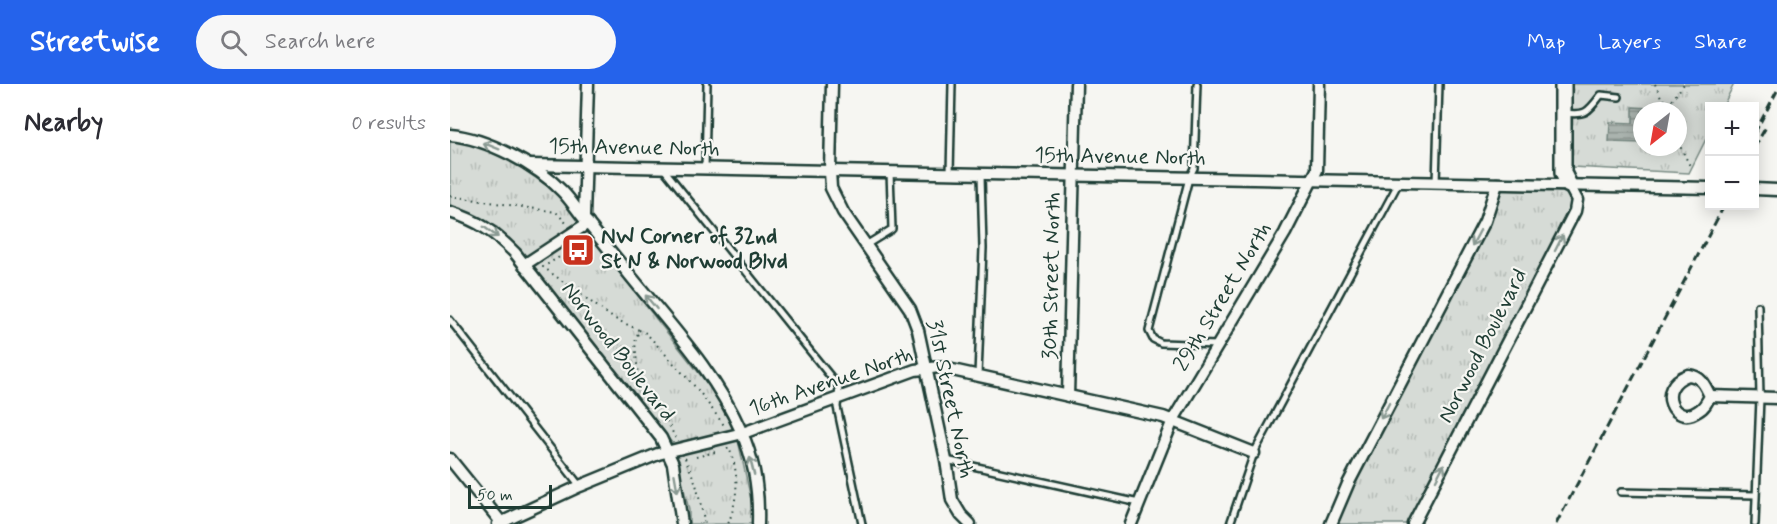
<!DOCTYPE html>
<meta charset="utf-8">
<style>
:root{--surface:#fff;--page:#f7f7f7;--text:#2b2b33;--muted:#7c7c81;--line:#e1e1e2;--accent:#2563eb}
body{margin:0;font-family:Mynerve,sans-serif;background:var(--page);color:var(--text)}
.controls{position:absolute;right:18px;top:18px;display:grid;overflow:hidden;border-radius:0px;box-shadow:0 3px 15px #0003}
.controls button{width:54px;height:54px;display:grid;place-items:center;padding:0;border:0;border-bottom:2px solid var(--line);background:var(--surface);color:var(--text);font:30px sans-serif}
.compass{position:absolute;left:1183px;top:18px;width:54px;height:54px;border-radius:50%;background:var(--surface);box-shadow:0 3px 15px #0003;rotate:211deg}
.scale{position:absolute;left:18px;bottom:15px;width:84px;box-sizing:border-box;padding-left:6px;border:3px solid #1f3d34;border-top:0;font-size:16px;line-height:21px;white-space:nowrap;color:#1f3d34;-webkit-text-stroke:4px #f6f6f2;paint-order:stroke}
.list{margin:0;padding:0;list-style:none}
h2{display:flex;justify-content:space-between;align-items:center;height:78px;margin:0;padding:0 24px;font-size:26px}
h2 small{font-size:20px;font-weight:400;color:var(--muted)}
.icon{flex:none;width:33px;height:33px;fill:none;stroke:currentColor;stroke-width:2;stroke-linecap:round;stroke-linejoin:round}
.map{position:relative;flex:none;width:1327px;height:440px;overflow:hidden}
header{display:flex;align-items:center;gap:36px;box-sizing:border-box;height:84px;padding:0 30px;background:var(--accent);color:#fff}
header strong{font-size:28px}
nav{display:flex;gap:33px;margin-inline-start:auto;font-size:21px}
.search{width:420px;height:54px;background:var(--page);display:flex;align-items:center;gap:15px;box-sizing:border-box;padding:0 21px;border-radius:33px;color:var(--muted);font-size:22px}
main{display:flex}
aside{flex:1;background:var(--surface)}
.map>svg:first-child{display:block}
.park{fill:url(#park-tufts);stroke:#7a8c85;stroke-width:1.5;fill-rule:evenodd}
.water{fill:url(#water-rules);stroke:#72847d;stroke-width:1.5}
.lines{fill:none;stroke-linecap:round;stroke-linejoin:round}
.lane-casing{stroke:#1f3d34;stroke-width:10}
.street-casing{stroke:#1f3d34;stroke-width:15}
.secondary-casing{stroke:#1f3d34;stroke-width:20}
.path{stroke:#1f3d34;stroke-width:2;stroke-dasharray:1.5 4.5;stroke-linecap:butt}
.lane{stroke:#f6f6f2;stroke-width:5}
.street{stroke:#f6f6f2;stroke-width:10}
.secondary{stroke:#f6f6f2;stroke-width:15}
.rail{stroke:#1f3d34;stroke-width:3;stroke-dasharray:9 4.5;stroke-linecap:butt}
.oneway{stroke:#8a9a93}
.labels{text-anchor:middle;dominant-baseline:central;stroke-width:4.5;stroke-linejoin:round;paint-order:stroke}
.street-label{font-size:22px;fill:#1f3d34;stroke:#f6f6f2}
.poi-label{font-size:22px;font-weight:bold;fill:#1f3d34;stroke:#f6f6f2;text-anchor:start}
</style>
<header>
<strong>Streetwise</strong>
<div class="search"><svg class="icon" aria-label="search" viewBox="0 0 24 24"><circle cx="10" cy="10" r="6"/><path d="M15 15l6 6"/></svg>Search here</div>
<nav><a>Map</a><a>Layers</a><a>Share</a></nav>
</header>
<main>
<aside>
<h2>Nearby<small>0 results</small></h2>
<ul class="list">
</ul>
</aside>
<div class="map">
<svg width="1327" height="440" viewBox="0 0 1327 440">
<defs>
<pattern id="park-tufts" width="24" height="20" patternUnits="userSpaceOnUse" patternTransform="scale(1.5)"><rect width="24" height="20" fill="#d6dbd6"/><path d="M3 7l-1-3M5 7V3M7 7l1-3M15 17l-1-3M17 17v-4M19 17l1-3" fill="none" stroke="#b7bdb8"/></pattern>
<pattern id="water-rules" width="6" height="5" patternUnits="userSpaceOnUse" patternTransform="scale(1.5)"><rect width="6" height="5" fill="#aab3ae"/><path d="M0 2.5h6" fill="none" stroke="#8a938e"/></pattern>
</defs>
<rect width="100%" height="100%" fill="#f6f6f2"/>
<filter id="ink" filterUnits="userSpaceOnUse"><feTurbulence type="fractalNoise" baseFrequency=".0167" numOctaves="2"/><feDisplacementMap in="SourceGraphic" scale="12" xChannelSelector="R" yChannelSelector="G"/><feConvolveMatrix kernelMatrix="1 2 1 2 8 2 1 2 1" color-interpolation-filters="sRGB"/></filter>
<g filter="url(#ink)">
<g class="park">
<path d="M 1122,0 L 1284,0 L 1273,22 L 1260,22 L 1259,49 L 1239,89 L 1122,83 ZM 1192,27 L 1228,27 L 1228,63 L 1192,63 Z"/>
<path d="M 0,57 L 21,60 L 54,72 L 107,109 L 267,312 L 288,356 L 304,429 L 303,440 L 239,440 L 239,426 L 223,360 L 47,143 L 0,124 Z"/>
<path d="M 1051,106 L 1115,108 L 1127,116 L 963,440 L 888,440 L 903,398 L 1042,134 Z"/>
</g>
<path class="water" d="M 1183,23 L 1200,24 L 1200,27 L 1192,27 L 1192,59 L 1159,58 L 1160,38 L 1183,39 Z"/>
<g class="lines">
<g class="lane-casing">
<g id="lane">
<path d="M 747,0 L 744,84 L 739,94 L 699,247 L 703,255 L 711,259 L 767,261"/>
<path d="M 1114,29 C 1136,32 1138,28 1151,11 L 1169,13"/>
<path d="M 213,84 L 389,303 L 387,323 L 412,440"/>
<path d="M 255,85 L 257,0"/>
<path d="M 500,89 L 502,0"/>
<path d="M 986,99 L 989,0"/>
<path d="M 416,161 L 442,145 L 440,88"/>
<path d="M 0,236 L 130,402"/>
<path d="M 528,291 L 533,164 L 531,91"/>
<path d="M 496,376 L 689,419"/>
<path d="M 1171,408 L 1305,411"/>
<path d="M 780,440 L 804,369 L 949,98"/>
<path d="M 1305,440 L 1310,314 L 1308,222"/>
</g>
</g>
<g class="street-casing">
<g id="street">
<path d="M 382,0 L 380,87 L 381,104 L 393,128 L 460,225 L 468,246 L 496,376 L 502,416 L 511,431 L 520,440"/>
<path d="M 0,51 C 36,54 87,81 112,107 C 119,114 125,123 132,132 C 149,153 166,174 183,195 C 222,243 266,290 291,347 C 304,375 309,409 308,440"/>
<path d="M 80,81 L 1260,104"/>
<path d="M 1304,105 L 1327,106"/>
<path d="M 0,128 C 29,137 44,148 65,169 L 211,354 L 223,380 L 232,440"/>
<path d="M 134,133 L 138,0"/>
<path d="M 74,181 L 138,139"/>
<path d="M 1238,291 C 1251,292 1255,301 1260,312 C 1257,318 1254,324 1248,327 C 1224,344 1204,303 1238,291 Z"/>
<path d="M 618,312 L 626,0"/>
<path d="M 1260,312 L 1327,314"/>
<path d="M 0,375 L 51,438"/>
<path d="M 48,440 L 130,402 L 208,370 L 293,349 L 465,286 L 489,283 L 713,333 L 804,369"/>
<path d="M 681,440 L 723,336 L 835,149 L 867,86 L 869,0"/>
<path d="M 881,440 L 898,400 L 1035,137 L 1047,100"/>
<path d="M 963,440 L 1125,127 L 1127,116 L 1119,101"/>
</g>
</g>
<g class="secondary-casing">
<path id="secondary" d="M 1113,0 L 1113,89 L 1119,101"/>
</g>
<g class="path">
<path d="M 1205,0 L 1211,13 L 1219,20"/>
<path d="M 1218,27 L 1219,20 L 1234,0"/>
<path d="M 1228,58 L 1241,84"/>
<path d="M 0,112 L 106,128 L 118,141"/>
<path d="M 130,157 L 132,159 L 93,183 L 163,234 L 189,246 L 185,258 L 188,292 L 196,307 L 212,327 L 226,355"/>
<path d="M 189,246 L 196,249 L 248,306 L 276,344"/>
<path d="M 277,365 L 279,364 C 290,390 288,415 278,440"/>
<path d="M 246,373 L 269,367"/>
<path d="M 235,374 L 246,400 L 255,440"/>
</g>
<use href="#lane" class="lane"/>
<use href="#street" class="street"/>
<use href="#secondary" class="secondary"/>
<g class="rail">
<path d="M 1304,50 L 1327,7"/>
<path d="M 1304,64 L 1316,43"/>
<path d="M 1106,440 L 1274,122"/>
</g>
</g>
<defs><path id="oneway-shaft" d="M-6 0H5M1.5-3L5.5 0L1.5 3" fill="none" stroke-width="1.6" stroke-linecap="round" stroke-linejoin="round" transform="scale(1.5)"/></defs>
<g class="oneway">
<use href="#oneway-shaft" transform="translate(41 62) rotate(-158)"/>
<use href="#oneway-shaft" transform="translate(41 148) rotate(36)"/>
<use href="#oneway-shaft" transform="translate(1026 154) rotate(118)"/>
<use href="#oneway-shaft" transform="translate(1109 159) rotate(-63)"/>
<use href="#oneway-shaft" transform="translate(201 218) rotate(-129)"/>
<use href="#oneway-shaft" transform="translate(935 327) rotate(118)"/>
<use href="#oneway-shaft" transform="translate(302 382) rotate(-104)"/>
<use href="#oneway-shaft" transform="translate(990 388) rotate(-63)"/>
<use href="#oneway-shaft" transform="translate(226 399) rotate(80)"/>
</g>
</g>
<defs>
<g id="bus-square" transform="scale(1.725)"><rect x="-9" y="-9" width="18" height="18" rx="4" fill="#c8321e" stroke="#f6f6f2"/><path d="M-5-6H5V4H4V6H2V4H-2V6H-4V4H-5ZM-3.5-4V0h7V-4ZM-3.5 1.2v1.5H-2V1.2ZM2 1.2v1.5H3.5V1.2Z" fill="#fff"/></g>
</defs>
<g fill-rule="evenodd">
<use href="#bus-square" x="128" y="166"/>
</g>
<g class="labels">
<g class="street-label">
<text transform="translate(184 64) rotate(1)">15th Avenue North</text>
<text transform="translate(670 73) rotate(1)">15th Avenue North</text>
<text transform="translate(602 192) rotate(-89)">30th Street North</text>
<text transform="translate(773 213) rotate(-59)">29th Street North</text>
<text transform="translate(1033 262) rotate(-63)">Norwood Boulevard</text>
<text transform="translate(168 268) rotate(52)">Norwood Boulevard</text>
<text transform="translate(381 298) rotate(-19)">16th Avenue North</text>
<text transform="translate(500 315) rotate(78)">31st Street North</text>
</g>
<g class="poi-label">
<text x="151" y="153">NW Corner of 32nd<tspan x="151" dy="25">St N &amp; Norwood Blvd</tspan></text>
</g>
</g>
</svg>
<div class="controls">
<button>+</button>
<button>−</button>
</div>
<svg class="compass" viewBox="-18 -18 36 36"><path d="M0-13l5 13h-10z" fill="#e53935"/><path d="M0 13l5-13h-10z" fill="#7c7c81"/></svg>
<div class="scale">50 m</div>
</div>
</main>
